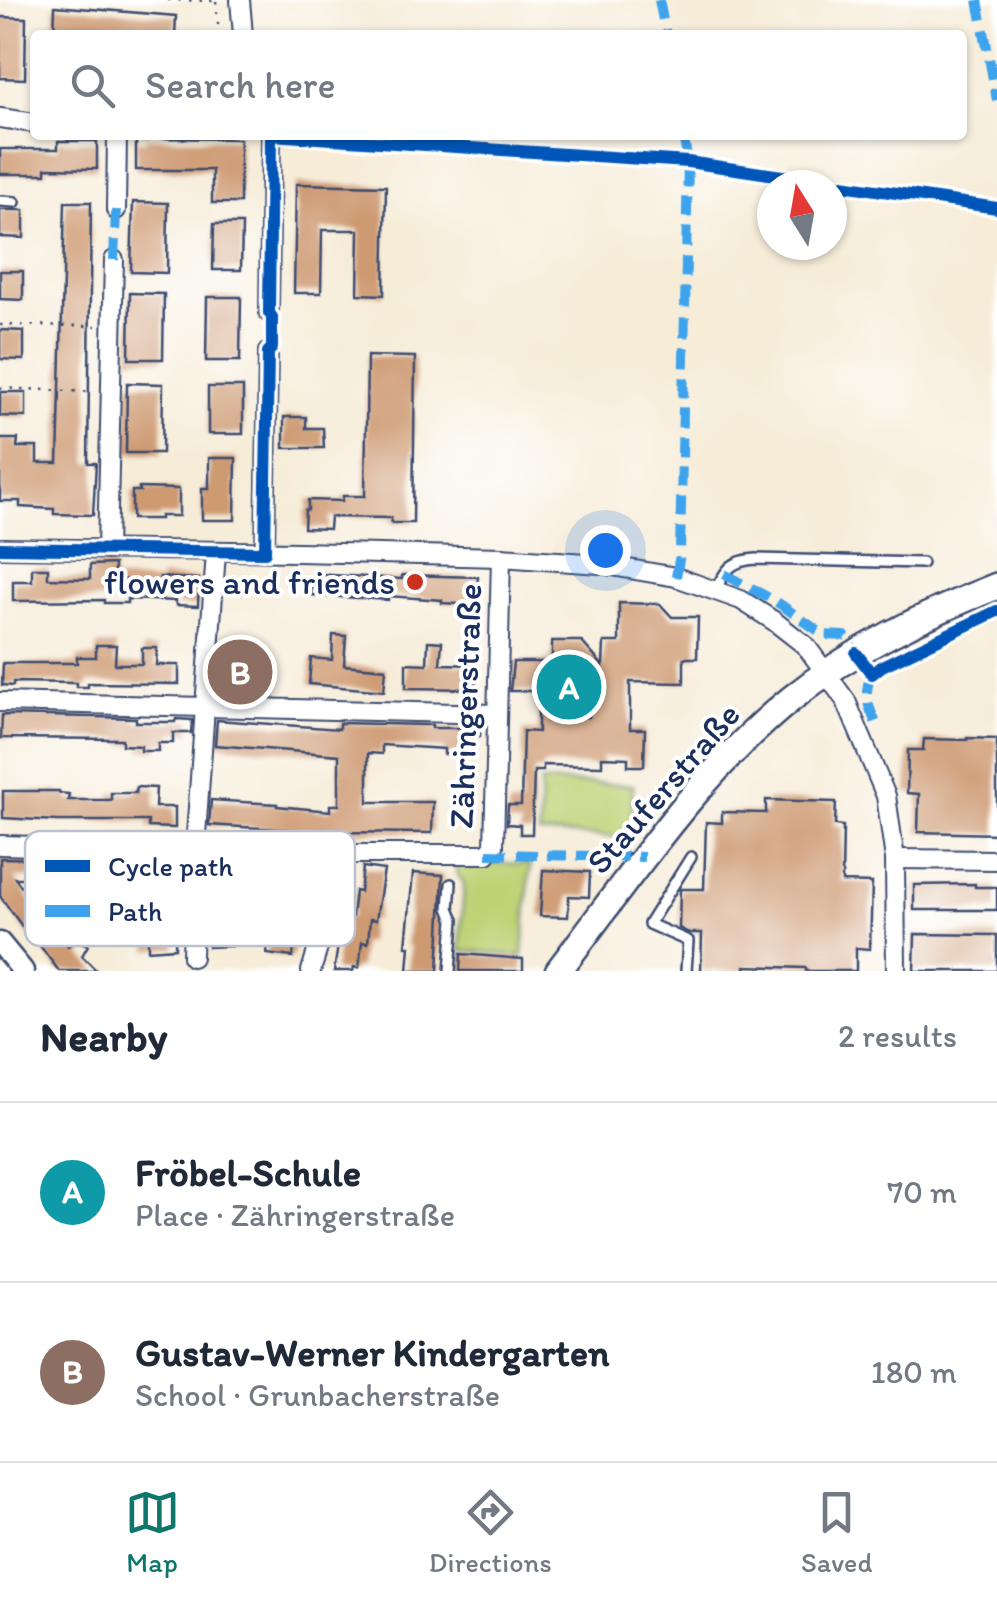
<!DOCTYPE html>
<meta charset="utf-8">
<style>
:root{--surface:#fff;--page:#f6f6f7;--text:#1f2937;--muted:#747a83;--line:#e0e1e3;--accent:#0f766e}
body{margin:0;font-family:Itim,sans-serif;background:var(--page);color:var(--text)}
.compass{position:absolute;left:757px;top:170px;width:90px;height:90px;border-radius:50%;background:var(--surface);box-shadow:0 2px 8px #0004;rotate:349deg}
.you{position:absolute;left:605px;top:550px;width:35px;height:35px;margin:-25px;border:8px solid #fff;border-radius:50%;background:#1a73e8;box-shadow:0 0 0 15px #1a73e833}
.badge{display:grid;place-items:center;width:65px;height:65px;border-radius:50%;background:var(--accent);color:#fff;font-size:32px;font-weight:700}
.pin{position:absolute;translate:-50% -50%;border:5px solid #fff;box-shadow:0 2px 10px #0006}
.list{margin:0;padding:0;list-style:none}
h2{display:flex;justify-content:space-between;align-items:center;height:130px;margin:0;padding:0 40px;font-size:42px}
h2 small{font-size:32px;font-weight:400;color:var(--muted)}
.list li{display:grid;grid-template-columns:65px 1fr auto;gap:30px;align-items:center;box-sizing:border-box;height:180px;padding:0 40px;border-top:2px solid var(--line)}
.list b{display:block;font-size:38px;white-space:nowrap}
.list p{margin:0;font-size:32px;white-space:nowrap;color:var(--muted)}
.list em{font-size:32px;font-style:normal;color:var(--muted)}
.icon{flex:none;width:55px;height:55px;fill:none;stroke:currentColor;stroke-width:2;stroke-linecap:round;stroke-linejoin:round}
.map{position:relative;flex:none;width:997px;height:971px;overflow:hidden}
.search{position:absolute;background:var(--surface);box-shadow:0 2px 8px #0004;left:30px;right:30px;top:30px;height:110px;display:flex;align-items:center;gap:25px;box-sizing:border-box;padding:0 35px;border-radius:10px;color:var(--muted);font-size:38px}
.sheet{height:490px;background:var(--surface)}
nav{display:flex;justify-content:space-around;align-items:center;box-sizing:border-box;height:140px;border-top:2px solid var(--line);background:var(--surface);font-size:28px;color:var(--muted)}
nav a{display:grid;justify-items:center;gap:5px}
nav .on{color:var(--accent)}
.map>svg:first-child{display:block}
.green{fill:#bed275;stroke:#6c806a;stroke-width:2.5}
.building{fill:#ce9a72;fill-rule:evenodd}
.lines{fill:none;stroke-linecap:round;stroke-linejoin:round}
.service-casing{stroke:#3c4b70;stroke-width:14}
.minor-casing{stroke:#3c4b70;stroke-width:22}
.tertiary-casing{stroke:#3c4b70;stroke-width:25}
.secondary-casing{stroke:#3c4b70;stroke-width:30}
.path{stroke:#3c4b70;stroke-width:2.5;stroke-dasharray:2.5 8;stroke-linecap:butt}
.service{stroke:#fff;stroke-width:9}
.minor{stroke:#fff;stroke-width:18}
.tertiary{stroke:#fff;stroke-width:20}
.secondary{stroke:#fff;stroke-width:25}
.quiet{stroke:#3da3ed;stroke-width:10;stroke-dasharray:20 10;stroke-linecap:butt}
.cycleway-casing{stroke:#fff;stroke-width:19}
.cycleway{stroke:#0057b8;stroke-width:12}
.poi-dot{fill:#c8321e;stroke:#fff;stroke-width:4}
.labels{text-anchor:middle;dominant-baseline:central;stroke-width:8;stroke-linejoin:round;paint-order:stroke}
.poi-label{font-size:35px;fill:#1b2f5e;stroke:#fff;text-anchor:end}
.street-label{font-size:35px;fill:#1b2f5e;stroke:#fff}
.key{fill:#fff;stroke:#bbc1cf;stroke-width:2.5}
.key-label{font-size:28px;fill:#1b2f5e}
</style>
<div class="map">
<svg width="997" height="971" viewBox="0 0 997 971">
<rect width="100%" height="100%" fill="#fff"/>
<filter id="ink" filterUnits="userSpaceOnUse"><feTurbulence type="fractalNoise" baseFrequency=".01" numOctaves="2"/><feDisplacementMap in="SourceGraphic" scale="20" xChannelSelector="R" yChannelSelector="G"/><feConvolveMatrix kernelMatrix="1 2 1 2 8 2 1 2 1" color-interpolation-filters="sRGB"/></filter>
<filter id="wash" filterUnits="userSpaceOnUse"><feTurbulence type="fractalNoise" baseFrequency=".0048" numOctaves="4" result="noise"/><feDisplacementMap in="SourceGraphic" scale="40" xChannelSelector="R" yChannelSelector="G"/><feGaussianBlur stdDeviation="2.25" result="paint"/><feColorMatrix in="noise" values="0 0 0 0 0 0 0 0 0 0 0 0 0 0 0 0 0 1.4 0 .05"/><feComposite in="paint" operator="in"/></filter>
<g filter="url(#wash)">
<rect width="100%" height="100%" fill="#f6ecd8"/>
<g class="green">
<path d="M 541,782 L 633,785 L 631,837 L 539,834 Z"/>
<path d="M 458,862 L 530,864 L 523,956 L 460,950 L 464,883 L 456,872 Z"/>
</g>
<g id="blocks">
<g class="building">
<path d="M 55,6 L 176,16 L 175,35 L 54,35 Z"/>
<path d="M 0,17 L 26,18 L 25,79 L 0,78 Z"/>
<path d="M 146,138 L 240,139 L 240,203 L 212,203 L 212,170 L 136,170 L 136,141 L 146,141 Z"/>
<path d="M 58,141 L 97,141 L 97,169 L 46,168 L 46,174 L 0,174 L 0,149 L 58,149 Z"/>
<path d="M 296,184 L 386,186 L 384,295 L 358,294 L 359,230 L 322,230 L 321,293 L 294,293 Z"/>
<path d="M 65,202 L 91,202 L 88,463 L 96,463 L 93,515 L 54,514 L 54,509 L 20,507 L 20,501 L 0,501 L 0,439 L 18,439 L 17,447 L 37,447 L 37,463 L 58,463 Z"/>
<path d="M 133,202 L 168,203 L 167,273 L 131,272 Z"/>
<path d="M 0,210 L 24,210 L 24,238 L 0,237 Z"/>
<path d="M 214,224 L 242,224 L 241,270 L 213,270 Z"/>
<path d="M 0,271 L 23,271 L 23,300 L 0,299 Z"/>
<path d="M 130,293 L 164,294 L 163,359 L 129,359 Z"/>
<path d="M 207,297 L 241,297 L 240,361 L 206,361 Z"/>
<path d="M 0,330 L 24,331 L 24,360 L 0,359 Z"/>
<path d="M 367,356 L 415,357 L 413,523 L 391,523 L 391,518 L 330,517 L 329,529 L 304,528 L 305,510 L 308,510 L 308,500 L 342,501 L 343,496 L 365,496 Z"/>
<path d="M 127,383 L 163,384 L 162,453 L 126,453 Z"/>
<rect x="208" y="387" width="35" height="47"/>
<path d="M 0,392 L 26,392 L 26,417 L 0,416 Z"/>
<path d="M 284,417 L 306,417 L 306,428 L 323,428 L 324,448 L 284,448 Z"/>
<path d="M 209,458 L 236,458 L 235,520 L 202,520 L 202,488 L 209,488 Z"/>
<path d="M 139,488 L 179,489 L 179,516 L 160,516 L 160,519 L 132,519 L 132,491 L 140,491 Z"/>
<path d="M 114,564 L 114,579 L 160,582 L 160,577 L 199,579 L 198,606 L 176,605 L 176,601 L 127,599 L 127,603 L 104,603 L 104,600 L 13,601 L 13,581 L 32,581 L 32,568 L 48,568 L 48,578 L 90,579 L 90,565 Z"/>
<path d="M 313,574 L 402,579 L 402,575 L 478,577 L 476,605 L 442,603 L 442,600 L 388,596 L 388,600 L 311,595 Z"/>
<path d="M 619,603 L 660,604 L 672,617 L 698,617 L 697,658 L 684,658 L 684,683 L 630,682 L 630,729 L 645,729 L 644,766 L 628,766 L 628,758 L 602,757 L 602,766 L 543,765 L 543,771 L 534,771 L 532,834 L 520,834 L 520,825 L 507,824 L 508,805 L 521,805 L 523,731 L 538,732 L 538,691 L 510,691 L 513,662 L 552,662 L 552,641 L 581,641 L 603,666 L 604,642 L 619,642 ZM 559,691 L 589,691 L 589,717 L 559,717 Z"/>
<path d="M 333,635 L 346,636 L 344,665 L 386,669 L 384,691 L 309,684 L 311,658 L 332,660 Z"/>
<path d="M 428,641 L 442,642 L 440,664 L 477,665 L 476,689 L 406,688 L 406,663 L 427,664 Z"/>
<path d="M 222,643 L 255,645 L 252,686 L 225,685 L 227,659 L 221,659 Z"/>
<path d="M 96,645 L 116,645 L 115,664 L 142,664 L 142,648 L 157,648 L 156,665 L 179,665 L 179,684 L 88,683 L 88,687 L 76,687 L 76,683 L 13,682 L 13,686 L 2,685 L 3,663 L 77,663 L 77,657 L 96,657 Z"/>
<path d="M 2,715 L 136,718 L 136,722 L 175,722 L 176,719 L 192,720 L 191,733 L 173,733 L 173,743 L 158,743 L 158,751 L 141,751 L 141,746 L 122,745 L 122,739 L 1,738 Z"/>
<path d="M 217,720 L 339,729 L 339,723 L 427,725 L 432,725 L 432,728 L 465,728 L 466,726 L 480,726 L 480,736 L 472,736 L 472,755 L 444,754 L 444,749 L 382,745 L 382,754 L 368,753 L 368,802 L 433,802 L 432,833 L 328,832 L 209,825 L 211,800 L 277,804 L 277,806 L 330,811 L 330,805 L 339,805 L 339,755 L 215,745 Z"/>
<path d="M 967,738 L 997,739 L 997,834 L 918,832 L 919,794 L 907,793 L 908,750 L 923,750 L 924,739 L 967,740 Z"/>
<path d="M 136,787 L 156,788 L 155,807 L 175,807 L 175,828 L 148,827 L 148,821 L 58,821 L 3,818 L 3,791 L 59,791 L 59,793 L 69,794 L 68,800 L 111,800 L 111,793 L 136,793 Z"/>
<path d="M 766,800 L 836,802 L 835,825 L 843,826 L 842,882 L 872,883 L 870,949 L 856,948 L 856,971 L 806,971 L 806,968 L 745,966 L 745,971 L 701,971 L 702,933 L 689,933 L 679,928 L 680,889 L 704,889 L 706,822 L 722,823 L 722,812 L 766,813 Z"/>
<path d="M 0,858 L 82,860 L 82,863 L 125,866 L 126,862 L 177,863 L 175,948 L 148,950 L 148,930 L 153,930 L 155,883 L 115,882 L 114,886 L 93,885 L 93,881 L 50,878 L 15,878 L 62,943 L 65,941 L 68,946 L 76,940 L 88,945 L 82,956 L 97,971 L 59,971 L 37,942 L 35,944 L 0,896 Z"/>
<path d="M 213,865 L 250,866 L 250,885 L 235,885 L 232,946 L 208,947 L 209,894 L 213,895 Z"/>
<path d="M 363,867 L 384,870 L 376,920 L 370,919 L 368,943 L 362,942 L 359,968 L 354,967 L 353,971 L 334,971 L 339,939 L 344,940 L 346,916 L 352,917 L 355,891 L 360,892 Z"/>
<path d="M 288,868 L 314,870 L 311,899 L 305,899 L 302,926 L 296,926 L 293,957 L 267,954 L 270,923 L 276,924 L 278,896 L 285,897 Z"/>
<path d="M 543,870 L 590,872 L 589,897 L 569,896 L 568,917 L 540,916 Z"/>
<path d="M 413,873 L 443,875 L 438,971 L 408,971 L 410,946 L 406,946 Z"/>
<path d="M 975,884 L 975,887 L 997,887 L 997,910 L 914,910 L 914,885 Z"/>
<path d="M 915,934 L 997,935 L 997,971 L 914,971 Z"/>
<path d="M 461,954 L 523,959 L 523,971 L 460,971 Z"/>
</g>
</g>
</g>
<g filter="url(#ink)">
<use href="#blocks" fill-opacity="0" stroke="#3c4b70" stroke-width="2.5"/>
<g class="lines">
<g class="service-casing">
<g id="service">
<path d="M 0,201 L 15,202"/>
<path d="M 715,590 C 727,569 730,561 756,559 L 922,563"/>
<path d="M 450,971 L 454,920 L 449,908 L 451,884"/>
<path d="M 686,971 L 688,941 L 649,924 L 691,857"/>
</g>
</g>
<g class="minor-casing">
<g id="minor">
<path d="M 240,0 L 243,35"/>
<path d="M 0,118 L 35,123"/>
<path d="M 116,210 L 117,135"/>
<path d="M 269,313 L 271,135"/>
<path d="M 0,548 L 299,552 L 501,557 L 600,564 L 676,577 L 741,600 L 774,621 L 806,646 L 846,701 L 886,796 L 895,859 L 896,971"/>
<path d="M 107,550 L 114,260"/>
<path d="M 265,552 L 268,352"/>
<path d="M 0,702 L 497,714"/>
<path d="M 0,845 L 346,854 L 487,854 L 494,846 L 501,557"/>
<path d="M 895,859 L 997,860"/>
<path d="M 192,957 L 195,849 L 216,552"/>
<path d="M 311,971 L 346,854"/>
</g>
</g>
<g class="tertiary-casing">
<path id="tertiary" d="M 0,943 L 23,971"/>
</g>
<g class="secondary-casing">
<path id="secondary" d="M 558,971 C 630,877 698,774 791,699 C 853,649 923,615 997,586"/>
</g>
<g class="path">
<path d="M 168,0 L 216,1"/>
<path d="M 216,1 L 219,35"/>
<path d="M 0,325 L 96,326"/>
<path d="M 0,388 L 93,392"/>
</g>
<use href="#service" class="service"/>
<use href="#minor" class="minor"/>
<use href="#tertiary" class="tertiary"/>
<use href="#secondary" class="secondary"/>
<g class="quiet">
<path d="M 659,0 L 666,35"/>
<path d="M 978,0 L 997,100"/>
<path d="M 114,260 L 116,210"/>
<path d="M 724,574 L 777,602 L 824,635 L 845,636 L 860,658"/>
<path d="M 676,577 L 680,554 L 688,162 L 683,135"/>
<path d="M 872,674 C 861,697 870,708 879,730"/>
<path d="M 487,854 L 644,857"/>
</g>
<g class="cycleway-casing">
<g id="cycleway">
<path d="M 0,548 L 265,552 L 268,352 L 272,348 L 272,317 L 269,313 L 271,135 L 688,162 L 997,208"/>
<path d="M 856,653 L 872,674 L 882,666 L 997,611"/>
</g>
</g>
<use href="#cycleway" class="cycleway"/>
</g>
</g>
<circle class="poi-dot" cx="415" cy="582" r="10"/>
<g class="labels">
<g class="poi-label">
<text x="395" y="582">flowers and friends</text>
</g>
<g class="street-label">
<text transform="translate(465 706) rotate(-88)">Zähringerstraße</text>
<text transform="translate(663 788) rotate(-49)">Stauferstraße</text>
</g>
</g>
<rect x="25" y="831" width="330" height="115" rx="15" class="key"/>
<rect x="45" y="860" width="45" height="12" fill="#0057b8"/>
<rect x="45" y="905" width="45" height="12" fill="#3da3ed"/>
<g class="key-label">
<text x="108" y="876">Cycle path</text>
<text x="108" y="921">Path</text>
</g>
</svg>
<svg class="compass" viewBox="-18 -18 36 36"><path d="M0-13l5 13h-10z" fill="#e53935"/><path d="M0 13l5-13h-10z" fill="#747a83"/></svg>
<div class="you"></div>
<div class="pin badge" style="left:569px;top:687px;background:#0f9aa8">A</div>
<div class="pin badge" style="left:240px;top:672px;background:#8d6e63">B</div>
<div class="search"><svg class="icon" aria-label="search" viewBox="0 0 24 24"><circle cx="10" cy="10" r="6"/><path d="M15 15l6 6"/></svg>Search here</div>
</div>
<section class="sheet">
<h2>Nearby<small>2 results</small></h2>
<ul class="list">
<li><span class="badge" style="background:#0f9aa8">A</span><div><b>Fröbel-Schule</b><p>Place · Zähringerstraße</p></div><em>70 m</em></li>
<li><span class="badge" style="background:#8d6e63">B</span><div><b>Gustav-Werner Kindergarten</b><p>School · Grunbacherstraße</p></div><em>180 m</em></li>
</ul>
</section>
<nav>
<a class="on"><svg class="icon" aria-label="map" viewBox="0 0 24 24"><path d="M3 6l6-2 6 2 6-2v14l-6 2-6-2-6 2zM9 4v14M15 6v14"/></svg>Map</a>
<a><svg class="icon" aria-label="directions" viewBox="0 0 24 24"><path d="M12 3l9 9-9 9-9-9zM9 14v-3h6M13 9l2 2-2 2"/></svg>Directions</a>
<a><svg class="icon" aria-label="saved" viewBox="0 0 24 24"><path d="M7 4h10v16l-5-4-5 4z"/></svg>Saved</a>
</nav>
